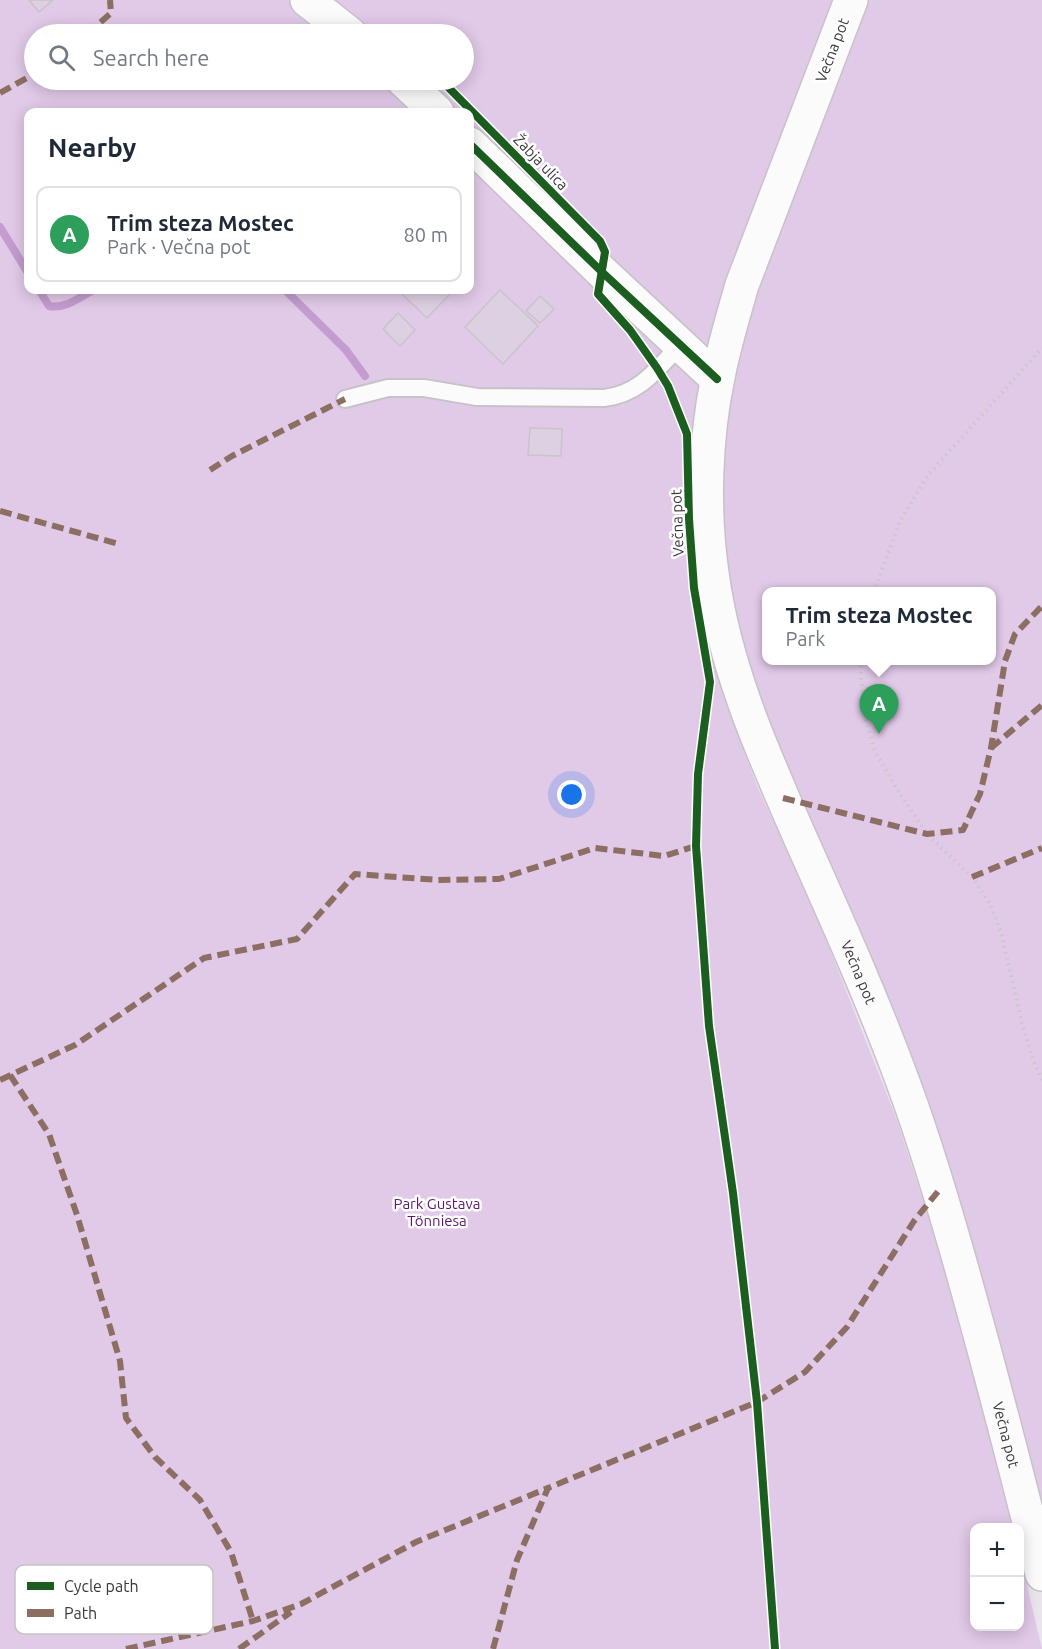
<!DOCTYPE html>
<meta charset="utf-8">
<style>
:root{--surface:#fff;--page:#f6f6f7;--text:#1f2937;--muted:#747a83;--line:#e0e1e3;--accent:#b45309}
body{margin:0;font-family:Ubuntu,sans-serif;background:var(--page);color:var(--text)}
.controls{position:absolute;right:18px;bottom:18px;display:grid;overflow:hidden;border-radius:12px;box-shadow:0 3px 15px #0003}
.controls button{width:54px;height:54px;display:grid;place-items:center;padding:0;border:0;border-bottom:2px solid var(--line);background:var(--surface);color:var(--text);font:30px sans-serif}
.you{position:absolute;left:572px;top:795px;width:21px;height:21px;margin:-15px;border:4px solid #fff;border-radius:50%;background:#1a73e8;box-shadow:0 0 0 9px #1a73e833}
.badge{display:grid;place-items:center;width:39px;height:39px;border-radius:50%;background:var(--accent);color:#fff;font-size:20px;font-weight:700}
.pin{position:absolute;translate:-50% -50px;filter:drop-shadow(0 2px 3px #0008)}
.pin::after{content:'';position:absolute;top:32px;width:21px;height:18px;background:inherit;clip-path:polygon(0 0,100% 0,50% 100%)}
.popup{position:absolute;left:762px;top:587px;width:234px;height:78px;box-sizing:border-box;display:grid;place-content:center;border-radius:12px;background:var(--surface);filter:drop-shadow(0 2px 4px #0005);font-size:20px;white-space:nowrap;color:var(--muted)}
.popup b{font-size:22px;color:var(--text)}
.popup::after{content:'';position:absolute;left:50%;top:100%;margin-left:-12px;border:12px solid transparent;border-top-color:var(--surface)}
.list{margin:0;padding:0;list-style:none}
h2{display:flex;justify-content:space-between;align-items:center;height:78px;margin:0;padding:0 24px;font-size:26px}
h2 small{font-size:20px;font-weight:400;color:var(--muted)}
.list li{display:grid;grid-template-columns:39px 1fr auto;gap:18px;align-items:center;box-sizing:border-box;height:96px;margin:0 12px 12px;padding:0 12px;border:2px solid var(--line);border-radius:12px}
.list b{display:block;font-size:22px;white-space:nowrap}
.list p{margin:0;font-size:20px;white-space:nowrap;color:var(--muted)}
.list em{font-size:20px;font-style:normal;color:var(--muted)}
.icon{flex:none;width:33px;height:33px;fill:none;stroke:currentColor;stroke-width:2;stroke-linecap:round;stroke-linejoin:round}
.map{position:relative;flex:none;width:1042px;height:1649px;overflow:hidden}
.search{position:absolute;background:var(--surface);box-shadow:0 3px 15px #0003;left:24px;top:24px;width:450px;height:66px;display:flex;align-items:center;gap:15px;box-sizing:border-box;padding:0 21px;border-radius:33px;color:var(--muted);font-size:22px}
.panel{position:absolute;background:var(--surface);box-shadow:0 3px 15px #0003;left:24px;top:108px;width:450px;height:186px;border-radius:12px}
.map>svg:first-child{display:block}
.green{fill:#e1c9e8;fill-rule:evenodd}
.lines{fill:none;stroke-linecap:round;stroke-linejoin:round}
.stream{stroke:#c49ccf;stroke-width:8}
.building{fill:#ddd0e2;stroke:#c8c4ca;stroke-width:1.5}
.service-casing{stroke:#c7c2c8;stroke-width:20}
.minor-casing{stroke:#c7c2c8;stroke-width:36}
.secondary-casing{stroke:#c7c2c8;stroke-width:36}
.path{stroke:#c9c7c9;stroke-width:4;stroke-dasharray:1.5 4.5;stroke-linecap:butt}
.service{stroke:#fcfbfc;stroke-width:16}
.minor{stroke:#fcfbfc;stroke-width:33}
.secondary{stroke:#fcfbfc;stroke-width:33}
.quiet{stroke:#8d6e63;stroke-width:6;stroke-dasharray:12 6;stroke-linecap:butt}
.cycleway-casing{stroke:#fff;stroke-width:11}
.cycleway{stroke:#1b5e20;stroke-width:8}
.labels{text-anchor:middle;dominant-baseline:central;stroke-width:5;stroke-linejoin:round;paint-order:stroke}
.street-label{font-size:15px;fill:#3b363c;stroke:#fff}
.park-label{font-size:15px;fill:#5b186c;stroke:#fff}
.key{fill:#fff;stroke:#c4c3c4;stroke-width:1.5}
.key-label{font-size:16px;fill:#3b363c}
</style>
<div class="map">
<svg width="1042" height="1649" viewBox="0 0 1042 1649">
<rect width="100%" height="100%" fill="#eae4ec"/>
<path class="green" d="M 0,0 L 1042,0 L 1042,1525 L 953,1191 L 741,743 L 757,786 L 819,922 L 897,1120 L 951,1287 L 1012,1527 L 974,1528 L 974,1626 L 1020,1626 L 1020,1556 L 1042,1649 L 0,1649 ZM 34,34 L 464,34 L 464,80 L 34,80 ZM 28,112 L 470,112 L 470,290 L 28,290 ZM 766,592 L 992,592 L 992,660 L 766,660 Z"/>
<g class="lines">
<g class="stream">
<path d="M 0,227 L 28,273"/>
<path d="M 39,290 L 49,306 C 65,309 79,298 93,290"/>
<path d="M 285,290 L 346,350 L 365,376"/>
</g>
</g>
<g class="building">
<path d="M 29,0 L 53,0 L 39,12 Z"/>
<path d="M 398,290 L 448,290 L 451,293 L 427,318 Z"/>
<path d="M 500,290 L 538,326 L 503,364 L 465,327 Z"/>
<path d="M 540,296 L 554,309 L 540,323 L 526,311 Z"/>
<path d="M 398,313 L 415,330 L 400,346 L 383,329 Z"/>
<path d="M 530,428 L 562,429 L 561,456 L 528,455 Z"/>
</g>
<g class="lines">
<g class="service-casing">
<path id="service" d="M 345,399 L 388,388 L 424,388 L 477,397 L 604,398 C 640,394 657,369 681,344"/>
</g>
<g class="minor-casing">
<g id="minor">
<path d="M 307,0 L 350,34"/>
<path d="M 403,80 L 437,112"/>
<path d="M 470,144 L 602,272 L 717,379"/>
</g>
</g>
<g class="secondary-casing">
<g id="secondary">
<path id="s1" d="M 851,0 L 742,285 C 733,316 724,346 718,377 C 705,438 703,511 712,573 C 724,665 762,751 799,835 C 836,918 873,1000 904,1085 C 927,1147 945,1209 963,1273 C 991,1373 1017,1473 1042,1574"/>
</g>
</g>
<g class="path">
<path d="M 874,592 L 900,521 L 928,475 L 1042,348"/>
<path d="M 861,660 L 861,677 L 866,721 L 875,751 L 897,789 L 927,834 L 972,877 L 989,902 L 1001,932 L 1022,1023 L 1034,1062 L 1042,1080"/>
</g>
<use href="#service" class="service"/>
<use href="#minor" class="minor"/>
<use href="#secondary" class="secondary"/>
<g class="quiet">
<path d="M 87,34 L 111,13 L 110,0"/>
<path d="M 0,93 L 34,74"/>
<path d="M 210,470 L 232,456 L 345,399"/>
<path d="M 0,511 L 119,544"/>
<path d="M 991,748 L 1042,705"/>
<path d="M 783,798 L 927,834 L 963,830 L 980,794 L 991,748 L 1005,661 L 1015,634 L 1042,606"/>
<path d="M 972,877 L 1042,848"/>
<path d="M 10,1075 L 49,1134 L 77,1215 L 120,1361 L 126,1418 L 155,1457 L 200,1500 L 231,1552 L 253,1621"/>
<path d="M 0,1080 L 75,1045 L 204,958 L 297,939 L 355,874 L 438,880 L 499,879 L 595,848 L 664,856 L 696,846"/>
<path d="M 126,1649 L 253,1621 L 301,1604 L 416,1542 L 548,1488"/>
<path d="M 239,1649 L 291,1612"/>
<path d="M 493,1649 L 517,1560 L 548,1488 L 757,1402 L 805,1372 L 847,1327 L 914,1221 L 940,1189"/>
</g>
<g class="cycleway-casing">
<g id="cycleway">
<path d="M 441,80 L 600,241 L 605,252 L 598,294 L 630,330 L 657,368 L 668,386 L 687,434 L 689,519 L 694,588 L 710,682 L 698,774 L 696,846 L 709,1026 L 733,1193 L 757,1402 L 775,1649"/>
<path d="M 470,144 L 602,272 L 717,379"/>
</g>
</g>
<use href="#cycleway" class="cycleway"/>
</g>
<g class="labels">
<g class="street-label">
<text transform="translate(832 50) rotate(-69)">Večna pot</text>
<text transform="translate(541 162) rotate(46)">Žabja ulica</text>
<text transform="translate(677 523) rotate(-92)">Večna pot</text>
<text stroke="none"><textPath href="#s1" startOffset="1024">Večna pot</textPath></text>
<text stroke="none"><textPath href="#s1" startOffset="1510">Večna pot</textPath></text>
</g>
<g class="park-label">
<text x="437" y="1203">Park Gustava<tspan x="437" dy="17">Tönniesa</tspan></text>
</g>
</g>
<rect x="15" y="1565" width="198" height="69" rx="9" class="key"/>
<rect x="27" y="1582" width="27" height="8" fill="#1b5e20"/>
<rect x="27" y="1609" width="27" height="8" fill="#8d6e63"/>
<g class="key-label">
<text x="64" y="1592">Cycle path</text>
<text x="64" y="1619">Path</text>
</g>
</svg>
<div class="controls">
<button>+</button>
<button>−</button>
</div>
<div class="you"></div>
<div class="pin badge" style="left:879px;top:734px;background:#2e9e5b">A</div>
<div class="popup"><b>Trim steza Mostec</b>Park</div>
<div class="search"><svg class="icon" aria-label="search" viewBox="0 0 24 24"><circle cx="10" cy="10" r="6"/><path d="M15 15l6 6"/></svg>Search here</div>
<section class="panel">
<h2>Nearby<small></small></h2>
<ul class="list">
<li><span class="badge" style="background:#2e9e5b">A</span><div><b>Trim steza Mostec</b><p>Park · Večna pot</p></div><em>80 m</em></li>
</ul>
</section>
</div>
